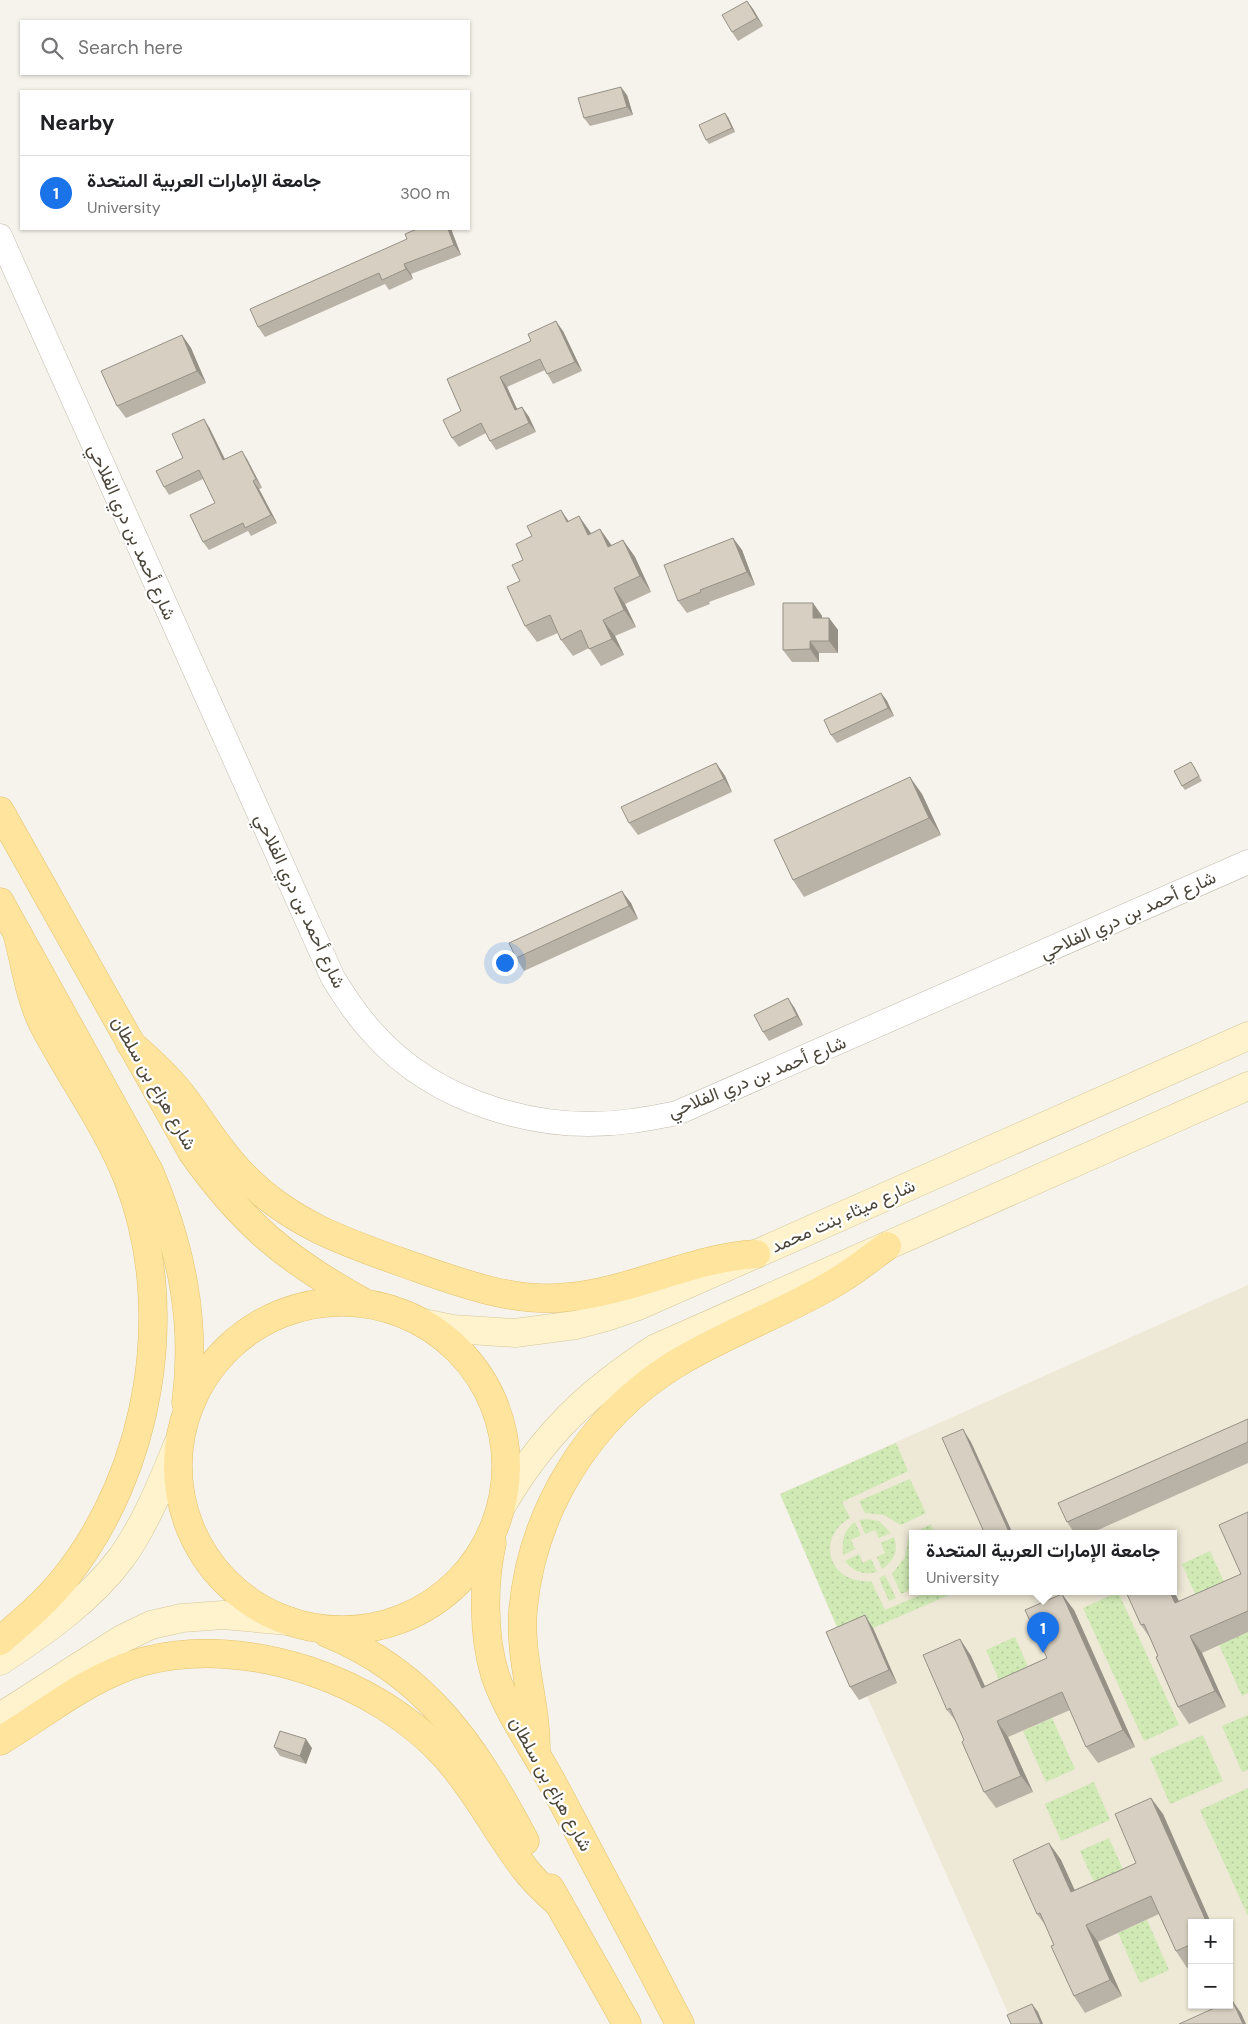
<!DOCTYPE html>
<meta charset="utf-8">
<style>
:root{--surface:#fff;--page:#f6f6f6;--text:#202124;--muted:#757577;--line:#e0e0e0;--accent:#1a73e8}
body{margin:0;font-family:"DM Sans",Vazirmatn,sans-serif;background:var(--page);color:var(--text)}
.controls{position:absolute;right:15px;bottom:15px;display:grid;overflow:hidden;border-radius:0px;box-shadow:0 1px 4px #0004}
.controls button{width:45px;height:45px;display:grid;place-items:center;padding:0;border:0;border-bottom:1px solid var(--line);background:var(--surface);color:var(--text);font:25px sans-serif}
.you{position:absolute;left:504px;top:962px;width:18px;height:18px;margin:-12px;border:4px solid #fff;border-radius:50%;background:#1a73e8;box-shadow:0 0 0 8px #1a73e833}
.badge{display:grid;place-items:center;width:32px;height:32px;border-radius:50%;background:var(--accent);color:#fff;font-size:16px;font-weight:700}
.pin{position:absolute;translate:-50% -41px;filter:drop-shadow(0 1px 2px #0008)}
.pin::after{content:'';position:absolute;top:26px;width:18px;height:15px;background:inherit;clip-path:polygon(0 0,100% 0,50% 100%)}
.popup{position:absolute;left:909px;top:1530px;width:268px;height:65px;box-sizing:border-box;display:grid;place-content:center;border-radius:0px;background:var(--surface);filter:drop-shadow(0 1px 4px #0005);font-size:16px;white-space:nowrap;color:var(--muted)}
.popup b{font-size:19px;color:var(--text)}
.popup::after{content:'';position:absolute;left:50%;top:100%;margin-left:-10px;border:10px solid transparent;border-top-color:var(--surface)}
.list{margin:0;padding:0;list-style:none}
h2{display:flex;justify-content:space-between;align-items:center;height:65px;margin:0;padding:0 20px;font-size:21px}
h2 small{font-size:16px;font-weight:400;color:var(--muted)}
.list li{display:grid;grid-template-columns:32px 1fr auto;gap:15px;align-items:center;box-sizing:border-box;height:75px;padding:0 20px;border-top:1px solid var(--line)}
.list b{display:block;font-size:19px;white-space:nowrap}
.list p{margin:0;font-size:16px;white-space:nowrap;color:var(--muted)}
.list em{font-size:16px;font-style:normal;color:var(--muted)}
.icon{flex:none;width:28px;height:28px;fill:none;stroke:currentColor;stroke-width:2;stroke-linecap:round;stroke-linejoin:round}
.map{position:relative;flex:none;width:1248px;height:2024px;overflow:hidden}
.search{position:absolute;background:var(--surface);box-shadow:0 1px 4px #0004;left:20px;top:20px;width:450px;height:55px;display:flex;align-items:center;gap:12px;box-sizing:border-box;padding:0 18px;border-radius:0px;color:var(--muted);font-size:19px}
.panel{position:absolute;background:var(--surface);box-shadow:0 1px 4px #0004;left:20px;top:90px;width:450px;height:140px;border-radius:0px}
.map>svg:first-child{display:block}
.education{fill:#eee8d6;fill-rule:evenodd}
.grass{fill:url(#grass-dots)}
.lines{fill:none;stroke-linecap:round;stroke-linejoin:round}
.minor-casing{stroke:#c1bbae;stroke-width:25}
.secondary-casing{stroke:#d5c79b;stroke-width:29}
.primary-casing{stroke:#e4c26b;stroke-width:29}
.minor{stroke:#fff;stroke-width:24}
.secondary{stroke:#fef3cd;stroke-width:28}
.primary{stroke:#fee49d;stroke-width:28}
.wall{fill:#b9b2a6}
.shaded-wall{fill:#969187}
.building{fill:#d7cfc1;stroke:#969187}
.labels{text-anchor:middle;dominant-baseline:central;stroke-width:4.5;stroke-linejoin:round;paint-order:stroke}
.street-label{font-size:18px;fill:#4a4439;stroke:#fff}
</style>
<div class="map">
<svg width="1248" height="2024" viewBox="0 0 1248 2024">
<defs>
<pattern id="grass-dots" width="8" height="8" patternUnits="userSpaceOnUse" patternTransform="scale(1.25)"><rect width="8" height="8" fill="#d0e9b5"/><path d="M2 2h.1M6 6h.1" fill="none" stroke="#b4c99c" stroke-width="1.8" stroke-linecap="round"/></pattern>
</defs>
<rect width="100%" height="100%" fill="#f6f3ec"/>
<path class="education" d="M 1248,1285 L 1248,2024 L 1013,2024 L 867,1696 L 859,1700 L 851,1682 L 843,1641 L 780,1494 ZM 913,1534 L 1173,1534 L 1173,1592 L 913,1592 ZM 1192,1923 L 1229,1923 L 1229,2005 L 1192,2005 Z"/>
<g class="grass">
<path d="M 896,1443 L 908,1471 L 842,1502 L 850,1518 C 814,1539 830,1585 871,1581 L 885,1610 L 928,1592 L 956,1592 L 843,1641 L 780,1494 Z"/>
<path d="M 910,1479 L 926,1513 L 901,1525 L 884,1515 L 865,1513 L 859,1501 Z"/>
<path d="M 867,1519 L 879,1521 L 891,1533 L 879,1538 L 875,1530 L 865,1534 L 859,1520 Z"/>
<path d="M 855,1522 L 861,1535 L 851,1540 L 855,1549 L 843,1555 C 842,1540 843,1531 855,1522 Z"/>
<path d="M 931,1524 L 935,1534 L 913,1534 L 913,1589 L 901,1594 L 892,1574 L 905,1557 L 909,1535 Z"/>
<path d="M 894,1537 C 899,1551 894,1561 882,1569 L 877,1557 L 885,1553 L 881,1543 Z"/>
<path d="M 1210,1551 L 1232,1599 L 1203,1612 L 1182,1564 Z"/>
<path d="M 859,1554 L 863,1563 L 871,1559 L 877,1572 C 863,1575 854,1572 845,1561 Z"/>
<path d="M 885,1575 L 896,1598 L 889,1601 L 879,1578 Z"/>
<path d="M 1118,1592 L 1179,1725 L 1144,1741 L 1083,1608 Z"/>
<path d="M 1248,1632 L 1248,1693 L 1242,1696 L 1219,1645 Z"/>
<path d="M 1015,1637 L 1036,1685 L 1007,1698 L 986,1650 Z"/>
<path d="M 1248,1715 L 1248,1770 L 1242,1772 L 1222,1726 Z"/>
<path d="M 1052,1718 L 1075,1769 L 1046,1782 L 1023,1731 Z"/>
<path d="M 1203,1735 L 1223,1781 L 1170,1804 L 1150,1758 Z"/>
<path d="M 1094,1782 L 1110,1820 L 1061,1841 L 1045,1804 Z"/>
<path d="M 1248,1788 L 1248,1916 L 1200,1810 Z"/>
<path d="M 1109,1838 L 1131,1887 L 1102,1900 L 1080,1851 Z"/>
<path d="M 1147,1920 L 1169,1970 L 1140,1983 L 1118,1933 Z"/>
</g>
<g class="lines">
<g class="minor-casing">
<path id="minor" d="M 0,236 L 333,978 C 345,997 357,1016 373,1033 C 435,1103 541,1134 632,1121 C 647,1119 662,1116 677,1113 L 1248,862"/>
</g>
<g class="secondary-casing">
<g id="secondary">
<path d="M 423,1323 L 453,1329 L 515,1333 L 576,1325 L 606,1317 L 638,1306 L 756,1254 L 1248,1036"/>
<path d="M 502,1505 C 544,1434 587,1393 656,1348 L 1248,1086"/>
<path d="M 0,1661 C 44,1632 90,1600 122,1557 C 146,1523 162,1483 178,1444"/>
<path d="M 0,1717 L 122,1639 L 151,1625 L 182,1618 L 223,1615 L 288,1621"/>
</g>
</g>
<g class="primary-casing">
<g id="primary">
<path d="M 0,811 L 192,1152 C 243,1224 287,1260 363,1302"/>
<path d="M 0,902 L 149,1171 C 181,1247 197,1321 186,1403"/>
<path d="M 130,1043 C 148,1059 166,1075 181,1094 C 202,1121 218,1150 243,1175 C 292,1226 353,1245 418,1268 C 467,1285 516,1303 569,1297 C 633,1291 691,1258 756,1254"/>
<circle cx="342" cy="1466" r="164"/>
<path d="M 492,1543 C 483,1583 483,1636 495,1675 C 508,1713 533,1747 552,1782 C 595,1863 638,1943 680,2024"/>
<path d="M 327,1633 C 428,1674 476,1749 525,1841"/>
<path d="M 0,1641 C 23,1621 46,1602 65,1578 C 151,1470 178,1308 128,1179 C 106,1124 70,1076 43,1024 C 29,996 25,962 17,933"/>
<path d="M 0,1741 C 47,1713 91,1675 145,1661 C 248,1635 377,1680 447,1758 C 477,1792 497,1833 525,1869 C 535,1882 547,1893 559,1904"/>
<path d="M 536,1753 C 537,1704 519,1660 523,1610 C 532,1511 589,1418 674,1365 C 727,1332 788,1312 841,1279 C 857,1269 872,1257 887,1246"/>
<path d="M 550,1888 L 627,2024"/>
</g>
</g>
<use href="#minor" class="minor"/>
<use href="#secondary" class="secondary"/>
<use href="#primary" class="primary"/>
</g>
<g class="wall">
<path d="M 747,1 L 753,9 L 763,26 L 738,41 L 732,32 Z"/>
<path d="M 627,95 L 633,115 L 590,126 L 584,118 Z"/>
<path d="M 728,117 L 735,132 L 709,144 L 706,140 Z"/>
<path d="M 417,229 L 451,229 L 461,255 L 411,274 L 413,279 L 389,290 L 385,284 L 265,337 L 258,327 L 407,239 Z"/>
<path d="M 563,331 L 582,371 L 553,384 L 545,370 L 507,387 L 517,409 L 522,407 L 529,417 L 536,432 L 496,450 L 490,441 L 486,433 L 459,447 L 452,438 L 461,411 L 447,379 Z"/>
<path d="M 182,335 L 191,348 L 206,383 L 126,418 L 117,406 Z"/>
<path d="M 209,427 L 225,459 L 247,459 L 262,488 L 259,489 L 277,523 L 251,536 L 248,531 L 209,550 L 203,542 L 215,503 L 203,479 L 169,495 L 164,487 L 183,458 Z"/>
<path d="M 569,521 L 591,534 L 600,529 L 612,546 L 623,540 L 635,557 L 651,592 L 625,604 L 636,627 L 615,636 L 624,655 L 601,666 L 589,648 L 573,656 L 561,640 L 558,633 L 537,642 L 525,626 L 520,581 L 523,560 Z"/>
<path d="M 733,538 L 742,550 L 755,585 L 709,602 L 710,604 L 687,613 L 678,601 Z"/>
<path d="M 813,603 L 822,616 L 822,618 L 829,618 L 838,630 L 838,653 L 819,653 L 819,662 L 792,662 L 783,650 Z"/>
<path d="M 881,693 L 887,701 L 894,716 L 837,743 L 831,735 Z"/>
<path d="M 716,763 L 725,776 L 732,792 L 638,835 L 629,823 Z"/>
<path d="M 1194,766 L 1202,781 L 1185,790 L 1182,786 Z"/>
<path d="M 922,794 L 941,835 L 804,897 L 793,880 Z"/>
<path d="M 631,903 L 638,919 L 524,971 L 516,958 Z"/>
<path d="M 794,1007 L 803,1025 L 769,1041 L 763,1032 Z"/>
<path d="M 1248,1419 L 1248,1463 L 1089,1534 L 1075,1534 L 1067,1522 Z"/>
<path d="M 1248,1512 L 1248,1632 L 1202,1653 L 1226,1707 L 1189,1724 L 1178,1707 L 1158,1656 L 1150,1638 L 1141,1625 L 1173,1592 L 1173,1589 L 1179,1601 L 1241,1574 Z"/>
<path d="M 1074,1610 L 1135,1747 L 1098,1763 L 1086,1747 L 1070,1710 L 1008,1737 L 1033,1792 L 996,1808 L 984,1792 L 964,1740 L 957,1723 L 947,1710 L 960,1639 L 971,1656 L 985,1686 L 1047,1658 Z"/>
<path d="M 873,1628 L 897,1683 L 859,1700 L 850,1687 Z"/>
<path d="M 274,1747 L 312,1748 L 306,1764 L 280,1756 Z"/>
<path d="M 1163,1814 L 1211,1923 L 1192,1923 L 1192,1966 L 1187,1968 L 1176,1951 L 1159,1914 L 1098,1942 L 1122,1996 L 1085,2013 L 1074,1996 L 1054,1945 L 1046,1926 L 1037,1914 L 1049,1843 L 1061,1860 L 1074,1890 L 1136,1863 Z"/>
</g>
<g class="shaded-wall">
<path d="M 747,1 L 753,9 L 763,26 L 757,18 Z"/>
<path d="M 621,87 L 627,95 L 633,115 L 627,107 Z"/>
<path d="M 725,113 L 728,117 L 735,132 L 732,128 Z"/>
<path d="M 448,229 L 451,229 L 461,255 L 454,245 Z"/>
<path d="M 404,264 L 411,274 L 413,279 L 406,269 Z"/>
<path d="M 556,321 L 563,331 L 582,371 L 575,362 Z"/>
<path d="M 182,335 L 191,348 L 206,383 L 197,371 Z"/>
<path d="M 500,377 L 507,387 L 522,420 L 515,410 Z"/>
<path d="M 522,407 L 529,417 L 536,432 L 529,423 Z"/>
<path d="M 204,419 L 209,427 L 229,468 L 223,460 Z"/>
<path d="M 242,451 L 247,459 L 262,488 L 256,479 Z"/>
<path d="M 253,481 L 259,489 L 277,523 L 271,515 Z"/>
<path d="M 561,510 L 572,526 L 567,522 Z"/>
<path d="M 579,516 L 591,533 L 600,552 L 588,535 Z"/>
<path d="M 600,529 L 612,546 L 608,547 Z"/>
<path d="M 733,538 L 742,550 L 755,585 L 747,572 Z"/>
<path d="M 623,540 L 635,557 L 651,592 L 640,576 Z"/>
<path d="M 614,588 L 625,604 L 636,627 L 624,610 Z"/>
<path d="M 813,603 L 822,616 L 822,630 L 813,618 Z"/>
<path d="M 829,618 L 838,630 L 838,653 L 829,641 Z"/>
<path d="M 603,620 L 615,636 L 624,655 L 612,639 Z"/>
<path d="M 810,641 L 819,653 L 819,662 L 810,649 Z"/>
<path d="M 881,693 L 887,701 L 894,716 L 888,708 Z"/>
<path d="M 716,763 L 725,776 L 732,792 L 724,779 Z"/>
<path d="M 910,777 L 922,794 L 941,835 L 929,818 Z"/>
<path d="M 622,891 L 631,903 L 638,919 L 629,906 Z"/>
<path d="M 788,998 L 794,1007 L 803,1025 L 797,1016 Z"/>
<path d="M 963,1429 L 971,1442 L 1013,1534 L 1010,1534 Z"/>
<path d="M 1173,1589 L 1187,1619 L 1175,1603 L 1170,1592 L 1173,1592 Z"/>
<path d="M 1062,1594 L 1074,1610 L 1135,1747 L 1123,1730 Z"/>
<path d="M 865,1615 L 873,1628 L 897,1683 L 889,1670 Z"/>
<path d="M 1190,1636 L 1202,1653 L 1226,1707 L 1215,1691 Z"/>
<path d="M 960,1639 L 971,1656 L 993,1704 L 982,1688 Z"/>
<path d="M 997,1721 L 1008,1737 L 1033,1792 L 1021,1776 Z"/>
<path d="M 306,1739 L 312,1748 L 306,1764 L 300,1756 Z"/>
<path d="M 1151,1798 L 1163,1814 L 1211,1923 L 1207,1923 Z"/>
<path d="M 1049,1843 L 1061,1860 L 1083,1908 L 1071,1892 Z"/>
<path d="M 1086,1925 L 1098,1942 L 1122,1996 L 1110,1980 Z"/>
<path d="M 1232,2000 L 1241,2013 L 1246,2024 L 1243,2024 Z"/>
<path d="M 1032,2004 L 1038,2012 L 1043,2024 L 1041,2024 Z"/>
</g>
<g class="building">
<path d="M 747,1 L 757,18 L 732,32 L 722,15 Z"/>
<path d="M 621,87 L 627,107 L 584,118 L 578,98 Z"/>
<path d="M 725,113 L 732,128 L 706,140 L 699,125 Z"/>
<path d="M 417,229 L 448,229 L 454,245 L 404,264 L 406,269 L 382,280 L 379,273 L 258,327 L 250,309 L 407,239 L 405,234 Z"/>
<path d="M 556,321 L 575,362 L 547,374 L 540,359 L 500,377 L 515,410 L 522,407 L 529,423 L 490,441 L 481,423 L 452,438 L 443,420 L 461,411 L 447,379 L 531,341 L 528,334 Z"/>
<path d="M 182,335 L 197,371 L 117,406 L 101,371 Z"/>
<path d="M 204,419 L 223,460 L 242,451 L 256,479 L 253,481 L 271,515 L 245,528 L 243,523 L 203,542 L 190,515 L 215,503 L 199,470 L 164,487 L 156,471 L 183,458 L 172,434 Z"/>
<path d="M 561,510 L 567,522 L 579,516 L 588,535 L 600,529 L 608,547 L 623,540 L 640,576 L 614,588 L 624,610 L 603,620 L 612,639 L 589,649 L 581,630 L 561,640 L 550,615 L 525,626 L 507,587 L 520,581 L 512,565 L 523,560 L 516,544 L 532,536 L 527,526 Z"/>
<path d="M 733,538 L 747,572 L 700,590 L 701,592 L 678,601 L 664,565 Z"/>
<path d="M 783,603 L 813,603 L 813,618 L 829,618 L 829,641 L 810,641 L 810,649 L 783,650 Z"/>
<path d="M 881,693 L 888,708 L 831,735 L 824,720 Z"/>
<path d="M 1191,762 L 1199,776 L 1182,786 L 1174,771 Z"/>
<path d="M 716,763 L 724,779 L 629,823 L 621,807 Z"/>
<path d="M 910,777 L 929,818 L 793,880 L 774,840 Z"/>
<path d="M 622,891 L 629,906 L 516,958 L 509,943 Z"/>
<path d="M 788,998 L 797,1016 L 763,1032 L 754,1015 Z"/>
<path d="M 1248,1419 L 1248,1442 L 1067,1522 L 1058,1503 Z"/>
<path d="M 963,1429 L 1010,1534 L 985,1534 L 942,1438 Z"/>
<path d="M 1248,1512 L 1248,1611 L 1190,1636 L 1215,1691 L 1178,1707 L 1156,1657 L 1158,1656 L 1144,1624 L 1141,1625 L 1126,1592 L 1170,1592 L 1175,1603 L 1241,1574 L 1219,1525 Z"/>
<path d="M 1062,1594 L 1123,1730 L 1086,1747 L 1062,1692 L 997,1721 L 1021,1776 L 984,1792 L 962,1742 L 964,1740 L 950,1708 L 947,1710 L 923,1655 L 960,1639 L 982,1688 L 996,1681 L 1047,1658 L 1025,1610 Z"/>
<path d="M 865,1615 L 889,1670 L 850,1687 L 826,1632 Z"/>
<path d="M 280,1731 L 306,1739 L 300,1756 L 274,1747 Z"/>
<path d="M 1151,1798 L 1207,1923 L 1192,1923 L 1192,1944 L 1176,1951 L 1151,1896 L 1086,1925 L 1110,1980 L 1074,1996 L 1051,1946 L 1054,1945 L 1040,1913 L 1037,1914 L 1013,1860 L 1049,1843 L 1071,1892 L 1119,1871 L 1136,1863 L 1115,1814 Z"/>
<path d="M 1232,2000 L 1243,2024 L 1179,2024 L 1221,2005 L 1229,2005 L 1229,2001 Z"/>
<path d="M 1032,2004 L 1041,2024 L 1011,2024 L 1007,2015 Z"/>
</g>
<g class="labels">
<g class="street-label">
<text transform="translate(132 532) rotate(66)">شارع أحمد بن دري الفلاحي</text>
<text transform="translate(300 901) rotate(65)">شارع أحمد بن دري الفلاحي</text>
<text transform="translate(1128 915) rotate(-24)">شارع أحمد بن دري الفلاحي</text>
<text transform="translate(757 1077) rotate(-22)">شارع أحمد بن دري الفلاحي</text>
<text transform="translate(154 1083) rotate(60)">شارع هزاع بن سلطان</text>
<text transform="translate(843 1216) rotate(-24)">شارع ميثاء بنت محمد</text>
<text transform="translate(551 1784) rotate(61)">شارع هزاع بن سلطان</text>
</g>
</g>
</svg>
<div class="controls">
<button>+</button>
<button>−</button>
</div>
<div class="you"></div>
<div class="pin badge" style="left:1043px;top:1653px">1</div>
<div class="popup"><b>جامعة الإمارات العربية المتحدة</b>University</div>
<div class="search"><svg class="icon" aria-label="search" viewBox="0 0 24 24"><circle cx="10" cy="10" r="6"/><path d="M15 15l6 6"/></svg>Search here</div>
<section class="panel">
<h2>Nearby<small></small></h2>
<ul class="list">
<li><span class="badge">1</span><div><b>جامعة الإمارات العربية المتحدة</b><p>University</p></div><em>300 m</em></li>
</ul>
</section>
</div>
